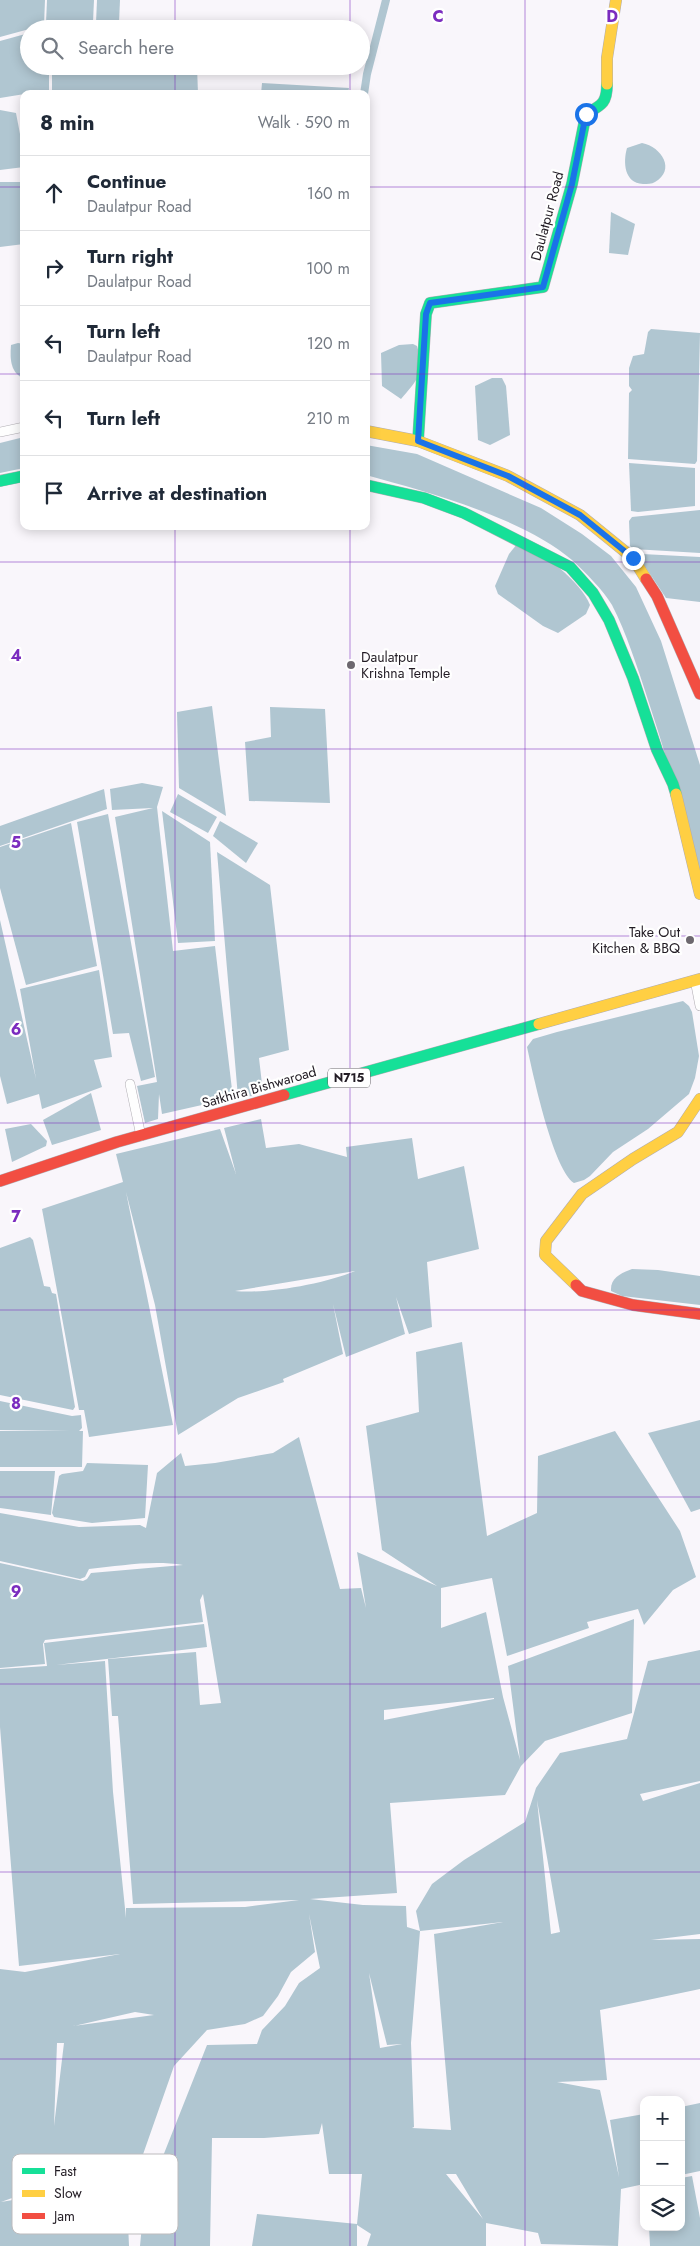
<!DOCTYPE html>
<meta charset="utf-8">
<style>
:root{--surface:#fff;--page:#f2f2f3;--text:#1f2937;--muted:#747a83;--line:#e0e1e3}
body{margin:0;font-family:Jost,sans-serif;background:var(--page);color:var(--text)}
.controls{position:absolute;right:15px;bottom:15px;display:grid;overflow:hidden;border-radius:10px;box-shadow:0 2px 12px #0003}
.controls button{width:45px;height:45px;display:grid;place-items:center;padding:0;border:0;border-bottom:1px solid var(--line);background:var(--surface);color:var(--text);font:25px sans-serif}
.stop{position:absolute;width:15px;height:15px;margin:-11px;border:4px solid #1a73e8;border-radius:50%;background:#fff}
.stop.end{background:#1a73e8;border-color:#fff;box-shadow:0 1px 5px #0008}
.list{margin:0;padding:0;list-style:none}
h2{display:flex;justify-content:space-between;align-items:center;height:65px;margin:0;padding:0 20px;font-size:21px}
h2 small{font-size:16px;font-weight:400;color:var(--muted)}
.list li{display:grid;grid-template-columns:32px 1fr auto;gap:15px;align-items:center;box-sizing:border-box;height:75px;padding:0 20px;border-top:1px solid var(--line)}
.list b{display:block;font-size:19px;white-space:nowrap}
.list p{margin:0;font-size:16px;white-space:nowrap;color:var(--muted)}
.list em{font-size:16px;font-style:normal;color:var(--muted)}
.icon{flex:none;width:28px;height:28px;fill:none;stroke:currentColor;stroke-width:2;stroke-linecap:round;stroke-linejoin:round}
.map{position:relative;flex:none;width:700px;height:2246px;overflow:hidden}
.search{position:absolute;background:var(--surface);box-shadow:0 2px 12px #0003;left:20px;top:20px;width:350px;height:55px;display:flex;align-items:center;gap:12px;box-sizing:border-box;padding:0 18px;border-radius:28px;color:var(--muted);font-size:19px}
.panel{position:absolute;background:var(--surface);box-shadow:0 2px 12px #0003;left:20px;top:90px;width:350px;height:440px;border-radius:10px}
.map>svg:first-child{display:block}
.water{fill:#b0c6d1;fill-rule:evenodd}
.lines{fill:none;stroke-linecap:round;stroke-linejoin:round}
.canal{stroke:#b0c6d1;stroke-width:8}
.street-casing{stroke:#b0adb3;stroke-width:10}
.fast-casing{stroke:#b0adb3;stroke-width:12}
.slow-casing{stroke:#b0adb3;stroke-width:12}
.jam-casing{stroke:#b0adb3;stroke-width:12}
.street{stroke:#fefefe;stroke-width:9}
.fast{stroke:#16e098;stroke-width:11}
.slow{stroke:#ffcf43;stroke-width:11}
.jam{stroke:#f24e42;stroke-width:11}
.route{stroke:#1a73e8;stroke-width:6}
.grid{fill:none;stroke:#7b2cbf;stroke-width:1;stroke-opacity:0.55}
.poi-dot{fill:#6d686f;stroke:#fff;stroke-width:2}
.labels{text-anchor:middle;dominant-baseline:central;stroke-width:4.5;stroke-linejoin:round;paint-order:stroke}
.shield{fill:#fff;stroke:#646066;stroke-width:1}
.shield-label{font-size:12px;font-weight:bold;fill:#221c24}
.street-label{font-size:14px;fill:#221c24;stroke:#fff}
.poi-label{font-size:14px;fill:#221c24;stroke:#fff;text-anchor:start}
.key{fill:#fff;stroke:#bdbbbd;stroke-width:1}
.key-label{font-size:14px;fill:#221c24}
.grid-label{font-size:16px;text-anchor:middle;font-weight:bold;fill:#7b2cbf;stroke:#fff;stroke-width:4.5;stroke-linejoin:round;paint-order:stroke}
</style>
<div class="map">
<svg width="700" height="2246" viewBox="0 0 700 2246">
<rect width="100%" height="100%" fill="#f9f6fb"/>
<g class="water">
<path d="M 0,0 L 45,0 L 44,25 L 0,37 Z"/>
<path d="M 47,0 L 94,0 L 93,22 L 46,23 Z"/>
<path d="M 97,0 L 120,0 L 119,23 L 96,23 Z"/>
<path d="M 51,24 L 139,27 L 139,29 L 51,29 Z"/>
<path d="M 29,33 L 29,66 L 49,66 L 49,90 L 0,98 L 0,41 Z"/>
<path d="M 52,66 L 197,66 L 198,94 L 52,94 Z"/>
<path d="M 262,83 L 349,88 L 348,94 L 261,94 Z"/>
<path d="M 0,110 L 16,113 L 24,155 L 24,167 L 0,170 Z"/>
<path d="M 642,143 C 662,147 676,170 655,182 C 652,184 647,184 643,184 C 624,183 623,162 627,148 Z"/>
<path d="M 0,182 L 24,182 L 24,244 L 0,247 Z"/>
<path d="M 611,212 L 635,224 L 628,255 L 609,253 Z"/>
<path d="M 651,329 L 700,333 L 697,461 L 695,464 L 628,459 L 629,393 L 632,390 L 629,386 L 629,368 L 633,356 L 644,354 L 648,332 Z"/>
<path d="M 18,343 L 24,344 L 22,378 C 10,371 10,358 11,345 Z"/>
<path d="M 413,344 L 417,346 C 425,374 418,379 401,399 L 382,386 L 381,353 L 399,345 Z"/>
<path d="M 492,378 L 502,378 L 506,386 L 510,435 L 490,445 L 478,440 L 475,386 Z"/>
<path d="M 24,437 L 24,468 L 0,473 L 0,443 Z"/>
<path d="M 366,445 L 417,454 L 541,508 L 582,534 L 611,556 L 636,587 L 661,641 L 700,765 L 700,879 C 684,818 667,757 647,697 C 638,669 626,632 612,605 C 603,590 585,572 572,560 C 523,518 428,492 366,475 Z"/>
<path d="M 629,463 L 695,468 L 695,506 L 638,512 L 631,511 Z"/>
<path d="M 700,510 L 700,553 L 633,549 L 630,546 L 629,521 L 632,517 Z"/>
<path d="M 517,544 C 541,549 581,582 590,605 L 586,614 L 558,633 L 543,626 L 498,594 L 495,586 L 509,554 Z"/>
<path d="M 642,554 L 700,557 L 700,602 L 666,598 L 640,559 Z"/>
<path d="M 212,706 L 226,816 L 179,788 L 177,712 Z"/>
<path d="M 270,707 L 325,709 L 330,803 L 249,801 L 245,742 L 271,737 Z"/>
<path d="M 142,783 L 163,787 L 157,807 L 173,951 L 215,946 L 233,1098 L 162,1114 L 159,1094 L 158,1119 L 145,1123 L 137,1086 L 157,1082 L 115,817 L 153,808 L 112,810 L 110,789 Z"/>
<path d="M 104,789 L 107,809 L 0,846 L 0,826 Z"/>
<path d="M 178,794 L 217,817 L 208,833 L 170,812 Z"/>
<path d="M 162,811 L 210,842 L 215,941 L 178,943 Z"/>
<path d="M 108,814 L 155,1077 L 141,1081 L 129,1033 L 113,1034 L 77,822 Z"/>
<path d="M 220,821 L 258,843 L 246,863 L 213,836 Z"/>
<path d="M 71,823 L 97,966 L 26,985 L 0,888 L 0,847 Z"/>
<path d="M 217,852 L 270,885 L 289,1050 L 259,1058 L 262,1084 L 254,1096 L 238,1097 Z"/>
<path d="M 0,920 L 36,1079 L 20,989 L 99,970 L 112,1057 L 94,1060 L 102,1087 L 42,1109 L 39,1094 L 7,1104 L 0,1076 Z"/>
<path d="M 683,1001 L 689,1006 L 692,1012 L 699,1056 L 695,1078 L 689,1094 L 648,1129 L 613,1152 L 590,1176 L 584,1180 L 574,1183 C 553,1169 533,1074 527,1047 L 533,1039 L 557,1032 Z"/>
<path d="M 91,1093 L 101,1130 L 52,1145 L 43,1120 Z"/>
<path d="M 261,1119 L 266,1148 L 299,1144 L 347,1157 L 346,1147 L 412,1138 L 418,1179 L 464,1166 L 479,1249 L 427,1262 L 432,1327 L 409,1334 L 396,1297 L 405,1334 L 346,1357 L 333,1304 L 343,1354 L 283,1379 L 284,1382 L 238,1398 L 178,1435 L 155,1305 L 126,1192 L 173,1425 L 89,1437 L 84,1410 L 79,1410 L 42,1209 L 123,1182 L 116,1154 L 220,1129 L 236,1174 L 224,1128 ZM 355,1271 C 324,1284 268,1294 235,1291 Z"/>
<path d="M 31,1124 L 47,1141 L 46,1146 L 12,1162 L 5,1129 Z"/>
<path d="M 30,1237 L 33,1240 L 44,1286 L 50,1287 L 52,1293 L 56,1294 L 75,1407 L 73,1410 L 0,1395 L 0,1248 Z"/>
<path d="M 632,1269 L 658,1270 L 700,1276 L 700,1305 L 622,1296 L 611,1291 C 610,1278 621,1273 632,1269 Z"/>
<path d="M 462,1342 L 487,1536 L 537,1513 L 538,1456 L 615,1431 L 680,1531 L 696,1577 L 673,1590 L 644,1625 L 638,1609 L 587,1622 L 589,1628 L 507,1656 L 492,1578 L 441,1588 L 441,1628 L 486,1612 L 503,1697 L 520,1760 L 508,1666 L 634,1619 L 632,1713 L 545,1741 L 521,1766 L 505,1795 L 390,1803 L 397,1893 L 310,1899 L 363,1905 L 406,1906 L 407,1927 L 420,1931 L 416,1911 L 432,1884 L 464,1860 L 525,1822 L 536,1788 L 560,1753 L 627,1739 L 648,1661 L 700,1650 L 700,1781 L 640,1794 L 643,1801 L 700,1783 L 700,1934 L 651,1940 L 700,1939 L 700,1989 L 600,2010 L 607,2080 L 557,2082 L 600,2090 L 619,2177 L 610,2120 L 644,2114 L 644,2184 L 621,2189 L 618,2246 L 541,2244 L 538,2233 L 486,2223 L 486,2246 L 367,2246 L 371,2234 L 357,2225 L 357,2246 L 252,2246 L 257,2214 L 357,2224 L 362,2174 L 329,2174 L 322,2123 L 319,2134 L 264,2138 L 212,2138 L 210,2246 L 140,2246 L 144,2204 L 207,2045 L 257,2044 L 262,2030 L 285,2006 L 299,1983 L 320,1968 L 309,1914 L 315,1952 L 291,1972 L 278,1996 L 263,2016 L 245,2024 L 207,2030 L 174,2066 L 127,2200 L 129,2246 L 0,2246 L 0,1969 L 25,1972 L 120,1954 L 19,1966 L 0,1727 L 0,1669 L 47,1666 L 44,1643 L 204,1624 L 207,1647 L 56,1665 L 105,1661 L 113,1792 L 126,1918 L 126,1908 L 245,1907 L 299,1900 L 133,1904 L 118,1716 L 112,1716 L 108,1659 L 196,1652 L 200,1705 L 221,1703 L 203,1594 L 200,1600 L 203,1622 L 45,1640 L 43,1644 L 45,1664 L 0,1668 L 0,1563 L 83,1581 L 87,1579 L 91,1573 L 183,1565 C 151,1560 121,1566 89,1569 L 85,1577 L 80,1579 L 0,1561 L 0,1513 L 79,1527 L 140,1525 L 146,1528 L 157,1473 L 181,1453 L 185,1466 L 215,1463 L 273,1453 L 299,1437 L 340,1589 L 361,1588 L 366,1608 L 357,1552 L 437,1586 L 382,1550 L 366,1426 L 419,1412 L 416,1352 ZM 494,1698 L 494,1699 L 384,1720 L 384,1710 ZM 537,1800 L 560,1932 L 551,1934 ZM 503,1922 L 434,1934 L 451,2130 L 412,2128 L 414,2127 L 411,2043 L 420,1931 ZM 369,1973 L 387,2045 L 402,2044 L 380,2048 ZM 135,2012 L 154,2015 L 73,2026 L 74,2026 ZM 57,2043 L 64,2043 L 54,2126 ZM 446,2174 L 456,2174 L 483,2219 ZM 48,2185 L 72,2190 L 1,2202 Z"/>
<path d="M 0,1401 L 72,1416 L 81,1415 L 82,1428 L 79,1431 L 83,1431 L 82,1467 L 0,1467 L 0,1431 L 70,1431 L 0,1430 Z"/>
<path d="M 700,1420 L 700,1509 L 691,1512 L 648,1433 Z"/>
<path d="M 87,1463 L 148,1465 L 145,1518 L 92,1523 L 54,1517 L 52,1513 L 59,1476 L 62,1474 L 83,1471 Z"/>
<path d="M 0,1471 L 55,1471 L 51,1515 L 0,1508 Z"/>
<path d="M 700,2103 L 700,2171 L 681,2175 L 681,2107 Z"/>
<path d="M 692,2176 L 700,2218 L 700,2246 L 650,2246 L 649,2227 L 681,2227 L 681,2178 Z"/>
</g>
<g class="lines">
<path class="canal" d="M 364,94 L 367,74 L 386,0"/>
<g class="street-casing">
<g id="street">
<path d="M 0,432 L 24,427"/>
<path d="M 695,980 L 700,1006"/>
<path d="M 130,1084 L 141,1136"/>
</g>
</g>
<g class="fast-casing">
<g id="fast">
<path d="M 418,441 L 426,314 L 430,303 L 543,287 L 572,184 L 586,114 C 602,105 607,103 607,84"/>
<path d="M 0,481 L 24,476"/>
<path d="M 366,485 L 424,498 L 464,513 L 570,567 L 593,593 L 609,620 L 633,678 L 657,750 L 673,784 L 676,794"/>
<path d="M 284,1095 L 539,1024"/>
</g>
</g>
<g class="slow-casing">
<g id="slow">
<path d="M 607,84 L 607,58 L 616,0"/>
<path d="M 366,431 L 418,441 L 508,476 L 580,515 L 633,558 L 646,579"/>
<path d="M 676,794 L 700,894"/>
<path d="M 539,1024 L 700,979"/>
<path d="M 576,1285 L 545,1255 L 546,1241 L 582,1194 L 633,1159 L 678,1132 L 700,1099"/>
</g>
</g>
<g class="jam-casing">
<g id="jam">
<path d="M 646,579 L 657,596 L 700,694"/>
<path d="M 0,1181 L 117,1142 L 284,1095"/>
<path d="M 576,1285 L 582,1291 L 633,1305 L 700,1314"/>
</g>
</g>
<use href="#street" class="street"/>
<use href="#fast" class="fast"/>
<use href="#slow" class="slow"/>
<use href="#jam" class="jam"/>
</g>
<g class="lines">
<path class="route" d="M 586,114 L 572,184 L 543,287 L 430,303 L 426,314 L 418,441 L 508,476 L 580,515 L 633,558"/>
</g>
<path class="grid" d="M 175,0 L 175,29M 350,0 L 350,29M 525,0 L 525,2246M 175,66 L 175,94M 350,66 L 350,94M 0,187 L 24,187M 366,187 L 700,187M 0,374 L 24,374M 366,374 L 700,374M 175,526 L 175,2246M 350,526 L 350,2246M 0,562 L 700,562M 0,749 L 700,749M 0,936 L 700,936M 0,1123 L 700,1123M 0,1310 L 700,1310M 0,1497 L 700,1497M 0,1684 L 700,1684M 0,1872 L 700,1872M 0,2059 L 700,2059"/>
<g class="poi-dot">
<circle cx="351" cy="665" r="5"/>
<circle cx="690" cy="940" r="5"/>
</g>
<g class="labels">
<rect class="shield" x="328" y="1068.5" width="42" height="19" rx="4"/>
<g class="shield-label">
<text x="349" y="1078">N715</text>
</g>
<g class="street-label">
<text transform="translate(547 216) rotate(-75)">Daulatpur Road</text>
<text transform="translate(259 1087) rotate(-16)">Satkhira Bishwaroad</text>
</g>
<g class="poi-label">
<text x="361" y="657">Daulatpur<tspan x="361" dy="16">Krishna Temple</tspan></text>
<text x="680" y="932" text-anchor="end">Take Out<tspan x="680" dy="16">Kitchen &amp; BBQ</tspan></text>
</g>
</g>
<rect x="12" y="2154" width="166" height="80" rx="8" class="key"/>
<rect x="22" y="2168" width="23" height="6" fill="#16e098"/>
<rect x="22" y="2190" width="23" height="7" fill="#ffcf43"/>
<rect x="22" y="2213" width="23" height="6" fill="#f24e42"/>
<g class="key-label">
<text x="54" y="2176">Fast</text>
<text x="54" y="2198">Slow</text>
<text x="54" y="2221">Jam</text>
</g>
<g class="grid-label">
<text x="438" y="22">C</text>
<text x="612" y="22">D</text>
<text x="16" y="661">4</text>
<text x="16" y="848">5</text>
<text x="16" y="1035">6</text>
<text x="16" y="1222">7</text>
<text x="16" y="1409">8</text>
<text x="16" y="1597">9</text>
</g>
</svg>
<div class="controls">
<button>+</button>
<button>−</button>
<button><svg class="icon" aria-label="layers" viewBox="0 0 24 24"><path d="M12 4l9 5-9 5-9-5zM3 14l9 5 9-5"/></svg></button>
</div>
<div class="stop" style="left:586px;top:114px"></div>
<div class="stop end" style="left:633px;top:558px"></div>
<div class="search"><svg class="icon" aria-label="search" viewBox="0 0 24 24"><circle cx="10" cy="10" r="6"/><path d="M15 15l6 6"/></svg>Search here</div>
<section class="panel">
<h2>8 min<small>Walk · 590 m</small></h2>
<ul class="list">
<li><svg class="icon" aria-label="ahead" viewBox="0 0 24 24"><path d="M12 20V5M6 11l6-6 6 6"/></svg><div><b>Continue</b><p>Daulatpur Road</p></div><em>160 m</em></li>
<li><svg class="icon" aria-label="right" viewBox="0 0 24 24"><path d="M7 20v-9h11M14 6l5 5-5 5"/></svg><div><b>Turn right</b><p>Daulatpur Road</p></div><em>100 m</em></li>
<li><svg class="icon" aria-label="left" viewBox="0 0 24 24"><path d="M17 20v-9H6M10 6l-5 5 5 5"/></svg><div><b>Turn left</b><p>Daulatpur Road</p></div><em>120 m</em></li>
<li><svg class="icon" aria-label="left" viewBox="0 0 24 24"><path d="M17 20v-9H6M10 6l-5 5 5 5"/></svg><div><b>Turn left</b></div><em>210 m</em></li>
<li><svg class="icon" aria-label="arrive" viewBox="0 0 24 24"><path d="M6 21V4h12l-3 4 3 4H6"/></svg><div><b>Arrive at destination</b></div></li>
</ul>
</section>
</div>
